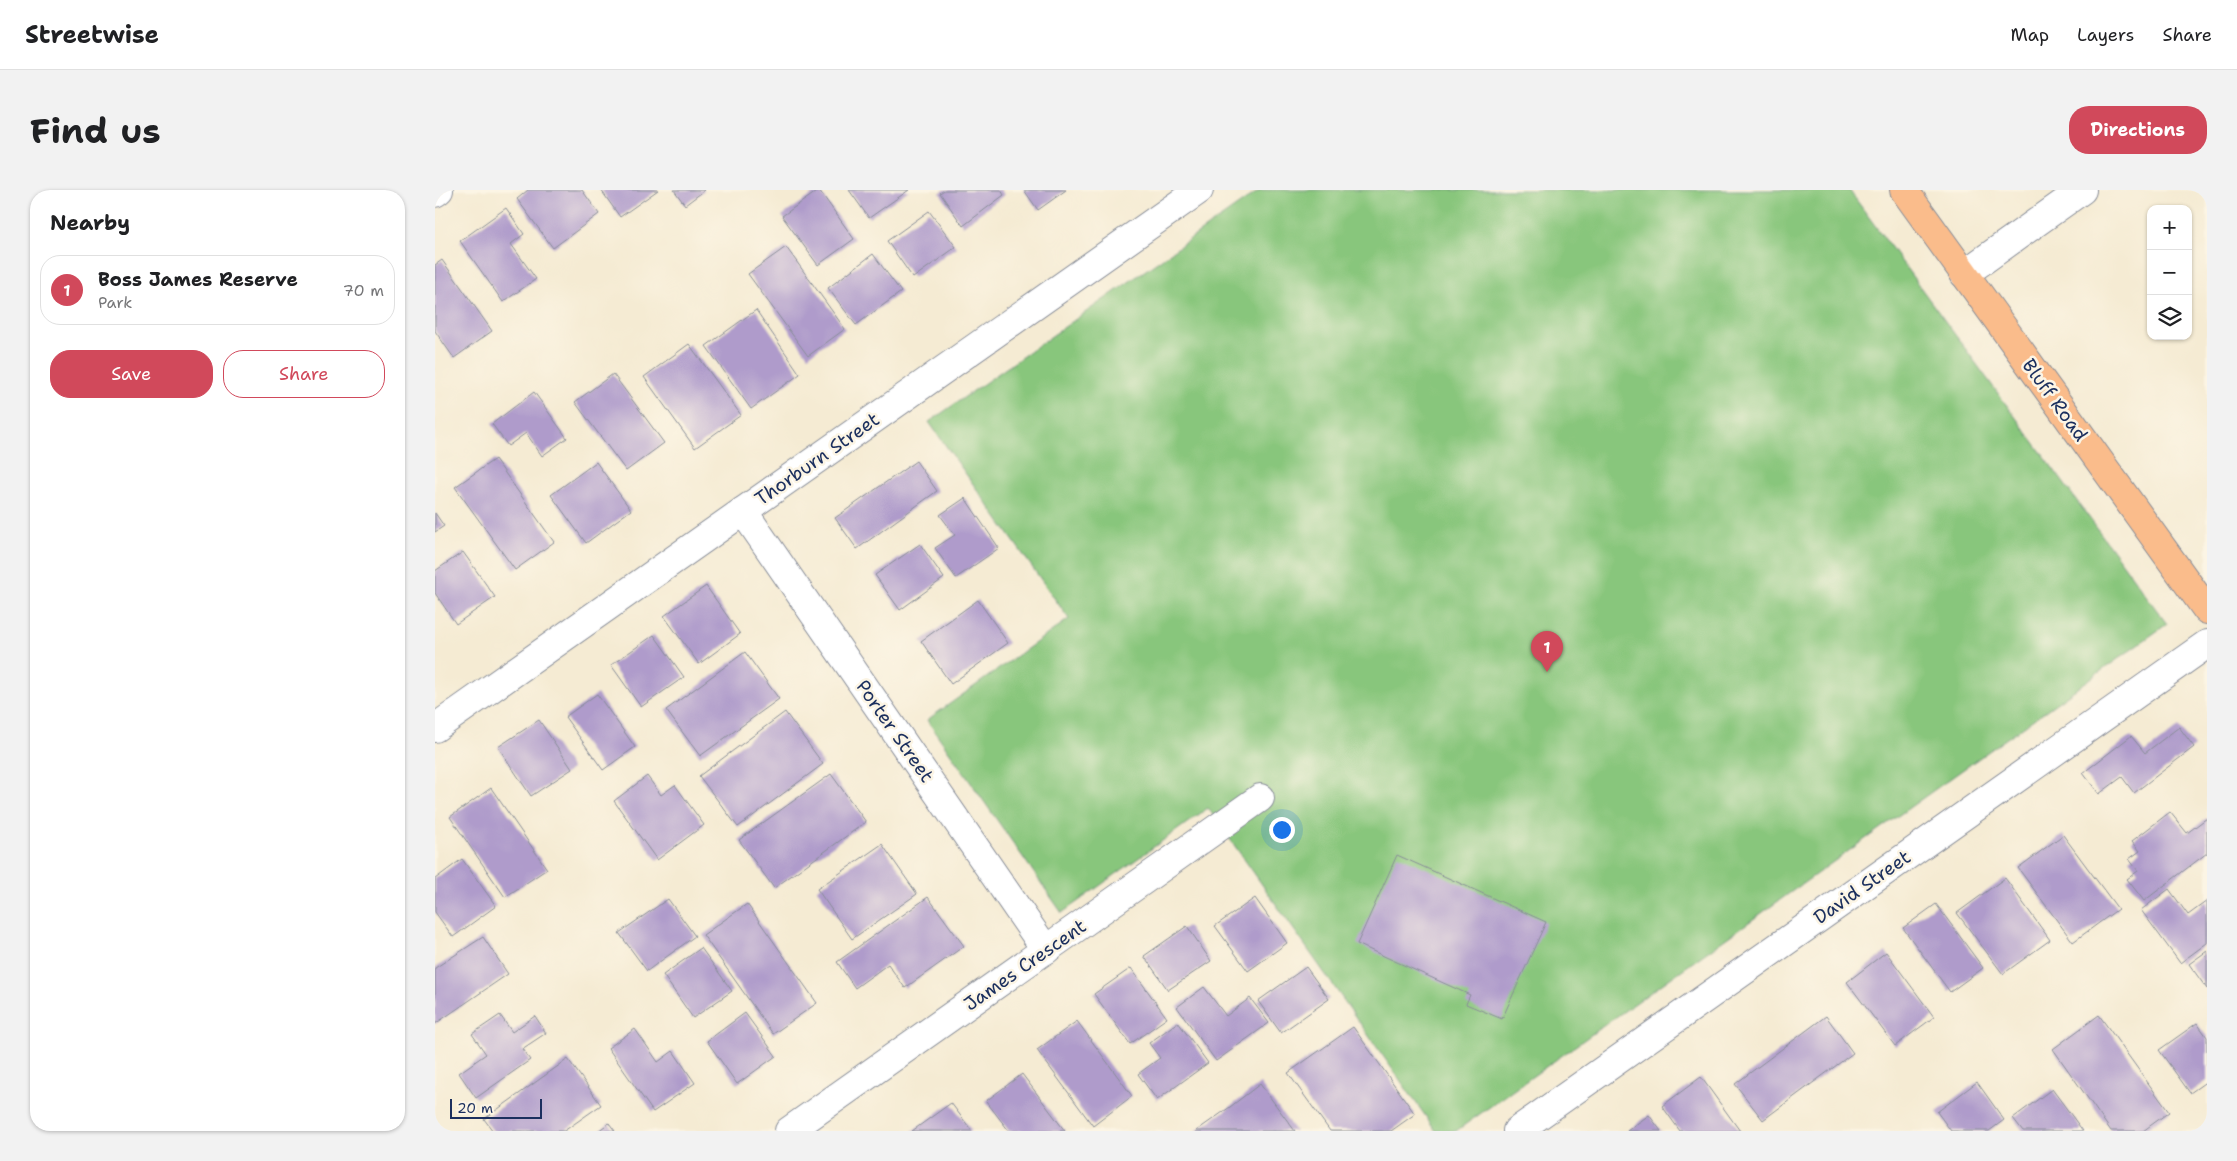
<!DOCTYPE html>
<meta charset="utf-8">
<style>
:root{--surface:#fff;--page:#f2f2f2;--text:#202124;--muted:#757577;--line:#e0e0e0;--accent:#d1495b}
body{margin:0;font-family:"Shantell Sans",sans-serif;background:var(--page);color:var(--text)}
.controls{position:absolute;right:15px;top:15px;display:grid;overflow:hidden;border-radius:10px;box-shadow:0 1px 4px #0004}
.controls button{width:45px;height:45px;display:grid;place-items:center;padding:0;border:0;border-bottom:1px solid var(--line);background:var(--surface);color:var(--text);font:25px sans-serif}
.scale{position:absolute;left:15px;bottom:12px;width:92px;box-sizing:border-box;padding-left:5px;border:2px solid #1b2f5e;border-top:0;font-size:14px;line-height:18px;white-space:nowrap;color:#1b2f5e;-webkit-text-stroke:4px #fcf5e5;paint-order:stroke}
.you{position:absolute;left:846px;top:639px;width:18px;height:18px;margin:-12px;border:4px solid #fff;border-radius:50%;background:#1a73e8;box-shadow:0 0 0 8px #1a73e833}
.badge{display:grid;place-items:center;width:32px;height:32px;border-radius:50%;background:var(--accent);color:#fff;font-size:16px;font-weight:700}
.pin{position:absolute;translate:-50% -41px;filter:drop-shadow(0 1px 2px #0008)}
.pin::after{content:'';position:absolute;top:26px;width:18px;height:15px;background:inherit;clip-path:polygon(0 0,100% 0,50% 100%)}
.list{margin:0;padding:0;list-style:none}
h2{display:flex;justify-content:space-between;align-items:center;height:65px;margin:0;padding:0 20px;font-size:21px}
h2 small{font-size:16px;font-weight:400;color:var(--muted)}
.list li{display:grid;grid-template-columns:32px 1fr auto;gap:15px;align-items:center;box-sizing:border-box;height:70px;margin:0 10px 10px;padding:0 10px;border:1px solid var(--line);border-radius:20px}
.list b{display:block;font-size:19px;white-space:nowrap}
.list p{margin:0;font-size:16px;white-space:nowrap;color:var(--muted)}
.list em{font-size:16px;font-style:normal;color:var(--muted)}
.actions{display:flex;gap:10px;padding:15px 20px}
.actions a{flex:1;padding:11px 0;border:1px solid var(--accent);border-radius:20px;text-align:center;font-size:18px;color:var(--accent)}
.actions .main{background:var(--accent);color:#fff}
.icon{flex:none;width:28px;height:28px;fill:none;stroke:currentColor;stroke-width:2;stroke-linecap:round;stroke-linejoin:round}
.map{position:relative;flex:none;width:1772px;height:941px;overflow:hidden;border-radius:20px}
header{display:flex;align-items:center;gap:30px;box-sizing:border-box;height:70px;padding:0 25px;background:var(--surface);border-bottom:1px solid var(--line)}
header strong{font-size:24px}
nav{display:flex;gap:28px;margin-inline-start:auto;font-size:18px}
.intro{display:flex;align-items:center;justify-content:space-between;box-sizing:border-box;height:120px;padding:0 30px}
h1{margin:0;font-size:35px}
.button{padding:12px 22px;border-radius:20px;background:var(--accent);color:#fff;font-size:18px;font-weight:700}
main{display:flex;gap:30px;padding:0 30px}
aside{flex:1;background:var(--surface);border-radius:20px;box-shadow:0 1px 4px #0004}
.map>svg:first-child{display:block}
.green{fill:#88c67c;stroke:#527a6d}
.building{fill:#af9bcb}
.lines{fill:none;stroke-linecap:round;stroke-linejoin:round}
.minor-casing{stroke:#888d98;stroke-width:30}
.major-casing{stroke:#888d98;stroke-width:30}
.minor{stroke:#fff;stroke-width:28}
.major{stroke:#fabc8b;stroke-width:28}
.labels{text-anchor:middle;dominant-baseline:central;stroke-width:5;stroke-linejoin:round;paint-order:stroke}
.street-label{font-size:19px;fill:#1b2f5e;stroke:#fcf5e5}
</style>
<header>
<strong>Streetwise</strong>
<nav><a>Map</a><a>Layers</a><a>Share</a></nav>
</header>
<div class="intro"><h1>Find us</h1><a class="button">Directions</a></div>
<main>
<aside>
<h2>Nearby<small></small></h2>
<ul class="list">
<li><span class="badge">1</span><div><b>Boss James Reserve</b><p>Park</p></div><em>70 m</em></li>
</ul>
<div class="actions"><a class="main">Save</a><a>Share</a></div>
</aside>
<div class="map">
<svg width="1772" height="941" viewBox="0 0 1772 941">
<rect width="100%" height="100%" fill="#fcf5e5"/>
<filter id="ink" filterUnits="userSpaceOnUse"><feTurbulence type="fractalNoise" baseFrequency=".02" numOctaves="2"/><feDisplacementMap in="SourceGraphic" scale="10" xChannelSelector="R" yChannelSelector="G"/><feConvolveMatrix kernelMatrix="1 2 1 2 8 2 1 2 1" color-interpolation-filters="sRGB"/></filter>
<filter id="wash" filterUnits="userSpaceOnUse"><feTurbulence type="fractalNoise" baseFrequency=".0096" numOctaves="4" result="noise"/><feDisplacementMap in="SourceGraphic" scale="20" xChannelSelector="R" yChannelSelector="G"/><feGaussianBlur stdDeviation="1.12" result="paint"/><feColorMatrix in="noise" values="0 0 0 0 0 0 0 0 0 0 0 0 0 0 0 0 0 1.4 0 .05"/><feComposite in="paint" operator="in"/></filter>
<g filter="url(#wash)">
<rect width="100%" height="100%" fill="#f5ebd3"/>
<path class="green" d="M 825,0 L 1414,0 L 1732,434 L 1021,941 L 1001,941 L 773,618 L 627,723 L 492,530 L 634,429 L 494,232 Z"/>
<g id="blocks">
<g class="building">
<path d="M 93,0 L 147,0 L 164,24 L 118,58 L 82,9 Z"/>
<path d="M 166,0 L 223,0 L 185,27 Z"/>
<path d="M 239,0 L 270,0 L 250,15 Z"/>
<path d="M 384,0 L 419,49 L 383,75 L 347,26 Z"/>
<path d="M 414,0 L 474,0 L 434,28 Z"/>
<path d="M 509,0 L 566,0 L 569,5 L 528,36 L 505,3 Z"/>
<path d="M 589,0 L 631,0 L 603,20 Z"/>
<path d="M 71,18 L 89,44 L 76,54 L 101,89 L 68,112 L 25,51 Z"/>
<path d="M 494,21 L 521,57 L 478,88 L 452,51 Z"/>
<path d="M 351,57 L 410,139 L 373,166 L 313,84 Z"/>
<path d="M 438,64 L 466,102 L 421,135 L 393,98 Z"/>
<path d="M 7,70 L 57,141 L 19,168 L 0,141 L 0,75 Z"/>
<path d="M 321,120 L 365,184 L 316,219 L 271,156 Z"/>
<path d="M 254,154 L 306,225 L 260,258 L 209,187 Z"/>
<path d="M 178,184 L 229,253 L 191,281 L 140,212 Z"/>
<path d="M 99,202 L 132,248 L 107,266 L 91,243 L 73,256 L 57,234 Z"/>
<path d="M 60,269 L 119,352 L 80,380 L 20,297 Z"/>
<path d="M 481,271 L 502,301 L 422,359 L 400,328 Z"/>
<path d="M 161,272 L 196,320 L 151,353 L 116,305 Z"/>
<path d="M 530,308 L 564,358 L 521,388 L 500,358 L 520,345 L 505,325 Z"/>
<path d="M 0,323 L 9,336 L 0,342 Z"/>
<path d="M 485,354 L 509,388 L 465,420 L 440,385 Z"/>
<path d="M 28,362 L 60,407 L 21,434 L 0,403 L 0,381 Z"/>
<path d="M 271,396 L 305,444 L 264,474 L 229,426 Z"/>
<path d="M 543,410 L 573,453 L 516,494 L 486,451 Z"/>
<path d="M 219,445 L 249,487 L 206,517 L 176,475 Z"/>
<path d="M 310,462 L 344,509 L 265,566 L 231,520 Z"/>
<path d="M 162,504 L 200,557 L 168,580 L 130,527 Z"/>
<path d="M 350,522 L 388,574 L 303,637 L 264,586 Z"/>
<path d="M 104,530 L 137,579 L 96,606 L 63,557 Z"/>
<path d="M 1744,537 L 1759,557 L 1699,603 L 1687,587 L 1664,604 L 1648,583 L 1696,546 L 1710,563 Z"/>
<path d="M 396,584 L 431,632 L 339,698 L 304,650 Z"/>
<path d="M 212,586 L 226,605 L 240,595 L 269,635 L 222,670 L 179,611 Z"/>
<path d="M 56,598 L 112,679 L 70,707 L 15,627 Z"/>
<path d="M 1735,622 L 1752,643 L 1772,628 L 1772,663 L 1709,711 L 1692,689 L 1703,681 L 1694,669 L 1705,661 L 1697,651 Z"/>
<path d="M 1628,645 L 1683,719 L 1638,752 L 1583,678 Z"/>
<path d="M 447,654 L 482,704 L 417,749 L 382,699 Z"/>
<path d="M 962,665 L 1111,732 L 1067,829 L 1031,814 L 1035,805 L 922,754 Z"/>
<path d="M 27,669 L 61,716 L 18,747 L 0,722 L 0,689 Z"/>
<path d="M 1570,688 L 1615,750 L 1568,784 L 1522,723 Z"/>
<path d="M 1734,699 L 1753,725 L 1772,711 L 1772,753 L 1745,773 L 1706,720 Z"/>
<path d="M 493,707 L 529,756 L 470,798 L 453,774 L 420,798 L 402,772 Z"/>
<path d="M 820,708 L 852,753 L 813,781 L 780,736 Z"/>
<path d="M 233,709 L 260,746 L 212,781 L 184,743 Z"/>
<path d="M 312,714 L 382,813 L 338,844 L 268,745 Z"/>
<path d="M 1501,714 L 1548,778 L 1515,802 L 1468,738 Z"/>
<path d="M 752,736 L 776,771 L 733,800 L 709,766 Z"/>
<path d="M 48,747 L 73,784 L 0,834 L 0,778 Z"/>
<path d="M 266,758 L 297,801 L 258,828 L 228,785 Z"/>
<path d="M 1772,761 L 1772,799 L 1754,774 Z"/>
<path d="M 1451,762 L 1499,827 L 1460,856 L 1412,792 Z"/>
<path d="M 871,777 L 894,809 L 846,843 L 823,811 Z"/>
<path d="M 696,778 L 732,828 L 695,854 L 659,804 Z"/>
<path d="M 769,797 L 791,826 L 815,808 L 834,833 L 781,871 L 742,817 Z"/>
<path d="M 310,823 L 341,866 L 302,894 L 272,851 Z"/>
<path d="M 65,825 L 77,842 L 100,826 L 111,843 L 87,859 L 95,870 L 41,908 L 24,883 L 51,864 L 37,844 Z"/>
<path d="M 1664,825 L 1734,922 L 1708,941 L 1676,941 L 1618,859 Z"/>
<path d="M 1391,826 L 1418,863 L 1328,930 L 1300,894 Z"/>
<path d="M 642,831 L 697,906 L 658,936 L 602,860 Z"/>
<path d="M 743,832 L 773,873 L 722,910 L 703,884 L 725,868 L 714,853 Z"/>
<path d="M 1762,833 L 1772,847 L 1772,891 L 1755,903 L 1724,860 Z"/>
<path d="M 918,837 L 980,924 L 956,941 L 895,941 L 853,883 Z"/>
<path d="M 200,839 L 223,872 L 238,861 L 260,893 L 218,922 L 173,858 Z"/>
<path d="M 133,869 L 166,915 L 129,941 L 58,941 L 49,929 Z"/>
<path d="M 587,884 L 630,941 L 574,941 L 551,911 Z"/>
<path d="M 1266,887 L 1305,941 L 1245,941 L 1227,916 Z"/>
<path d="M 1542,892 L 1569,930 L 1554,941 L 1516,941 L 1502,922 Z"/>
<path d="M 825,894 L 860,941 L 761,941 L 795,917 Z"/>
<path d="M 1617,899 L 1648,941 L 1588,941 L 1578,928 Z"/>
<path d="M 516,913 L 537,941 L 477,941 Z"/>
<path d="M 1214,925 L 1226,941 L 1192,941 Z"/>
<path d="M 174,933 L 180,941 L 163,941 Z"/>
</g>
</g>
</g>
<g filter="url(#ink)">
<use href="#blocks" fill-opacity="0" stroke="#888d98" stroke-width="1"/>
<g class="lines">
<g class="minor-casing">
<g id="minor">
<path d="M 0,3 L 4,0"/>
<path d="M 1529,84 L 1647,0"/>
<path d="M 308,321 L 611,760"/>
<path d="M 0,538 L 764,0"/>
<path d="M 354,941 L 825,608"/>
<path d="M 1082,941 L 1772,454"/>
</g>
</g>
<g class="major-casing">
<path id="major" d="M 1469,0 L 1772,420"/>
</g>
<use href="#minor" class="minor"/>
<use href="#major" class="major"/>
</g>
</g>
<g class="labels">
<g class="street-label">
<text transform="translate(1620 210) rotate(54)">Bluff Road</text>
<text transform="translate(382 269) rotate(-35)">Thorburn Street</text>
<text transform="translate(460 541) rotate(55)">Porter Street</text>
<text transform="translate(1427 697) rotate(-35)">David Street</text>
<text transform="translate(590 775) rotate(-35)">James Crescent</text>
</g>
</g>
</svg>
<div class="controls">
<button>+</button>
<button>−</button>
<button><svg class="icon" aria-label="layers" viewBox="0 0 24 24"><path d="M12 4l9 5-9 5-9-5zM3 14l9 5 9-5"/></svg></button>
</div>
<div class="scale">20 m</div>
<div class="you"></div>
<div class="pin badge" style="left:1112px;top:482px">1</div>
</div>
</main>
